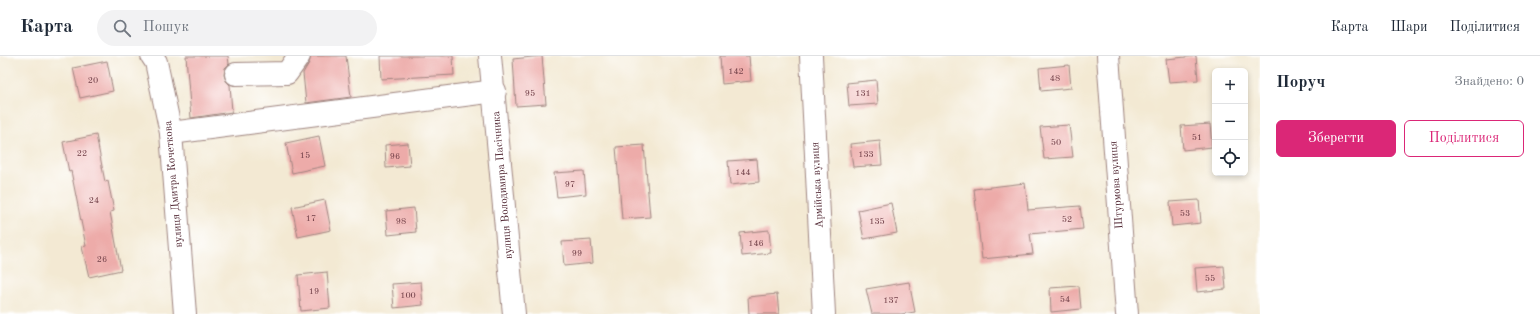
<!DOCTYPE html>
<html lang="uk">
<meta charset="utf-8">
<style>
:root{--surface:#fff;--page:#f2f2f3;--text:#1f2937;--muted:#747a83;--line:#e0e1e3;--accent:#db2777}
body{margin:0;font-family:"Old Standard TT",serif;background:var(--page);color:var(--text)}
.controls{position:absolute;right:12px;top:12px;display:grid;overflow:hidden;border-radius:6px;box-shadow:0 2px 6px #0003}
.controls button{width:36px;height:36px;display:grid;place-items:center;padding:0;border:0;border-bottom:1px solid var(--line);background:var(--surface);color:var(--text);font:20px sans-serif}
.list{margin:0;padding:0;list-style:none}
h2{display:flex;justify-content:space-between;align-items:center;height:52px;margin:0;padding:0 16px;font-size:17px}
h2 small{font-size:13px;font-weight:400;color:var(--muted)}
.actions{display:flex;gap:8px;padding:12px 16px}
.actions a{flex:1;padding:9px 0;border:1px solid var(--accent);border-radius:6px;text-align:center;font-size:14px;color:var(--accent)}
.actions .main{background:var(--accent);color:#fff}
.icon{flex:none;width:22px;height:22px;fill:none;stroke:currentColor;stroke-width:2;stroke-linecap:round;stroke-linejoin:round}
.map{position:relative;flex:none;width:1260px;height:258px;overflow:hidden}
header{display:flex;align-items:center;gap:24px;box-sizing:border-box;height:56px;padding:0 20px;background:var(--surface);border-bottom:1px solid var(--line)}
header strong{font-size:19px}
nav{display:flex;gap:22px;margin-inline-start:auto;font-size:14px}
.search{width:280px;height:36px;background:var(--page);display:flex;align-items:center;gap:10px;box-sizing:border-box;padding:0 14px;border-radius:22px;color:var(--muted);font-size:15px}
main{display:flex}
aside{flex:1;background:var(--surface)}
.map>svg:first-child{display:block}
.building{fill:#edaba9}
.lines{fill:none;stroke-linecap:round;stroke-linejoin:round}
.minor-casing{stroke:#9e847f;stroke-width:24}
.minor{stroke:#fff;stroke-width:22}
.labels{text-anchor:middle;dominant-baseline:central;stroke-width:3;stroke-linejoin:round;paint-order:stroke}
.number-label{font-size:9px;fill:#73424a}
.street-label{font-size:11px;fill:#4a1f2b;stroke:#fff}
</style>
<header>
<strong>Карта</strong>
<div class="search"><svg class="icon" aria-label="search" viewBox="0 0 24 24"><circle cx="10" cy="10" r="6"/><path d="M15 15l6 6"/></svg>Пошук</div>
<nav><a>Карта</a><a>Шари</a><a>Поділитися</a></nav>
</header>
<main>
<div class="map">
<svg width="1260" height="258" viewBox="0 0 1260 258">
<rect width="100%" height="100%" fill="#fff"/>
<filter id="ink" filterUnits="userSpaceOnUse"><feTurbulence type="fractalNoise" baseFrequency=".025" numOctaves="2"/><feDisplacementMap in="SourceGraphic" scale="8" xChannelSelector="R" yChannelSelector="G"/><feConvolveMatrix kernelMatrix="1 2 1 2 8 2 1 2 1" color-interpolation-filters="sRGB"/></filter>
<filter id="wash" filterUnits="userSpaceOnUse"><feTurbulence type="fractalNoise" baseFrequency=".012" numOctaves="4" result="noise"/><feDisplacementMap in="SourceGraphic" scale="16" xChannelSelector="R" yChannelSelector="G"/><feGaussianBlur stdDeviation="0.9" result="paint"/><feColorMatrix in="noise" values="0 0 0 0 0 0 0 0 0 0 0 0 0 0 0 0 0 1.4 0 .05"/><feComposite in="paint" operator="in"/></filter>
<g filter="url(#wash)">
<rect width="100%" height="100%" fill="#f3e9d3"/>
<g id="blocks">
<g class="building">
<path d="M 186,0 L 228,0 L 229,8 L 225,12 L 224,19 L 226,25 L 230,29 L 232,56 L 191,62 Z"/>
<path d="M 311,0 L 346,0 L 351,41 L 306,47 L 303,17 L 309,7 Z"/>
<path d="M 380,0 L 453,0 L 454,19 L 381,23 Z"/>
<path d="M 542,0 L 546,48 L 516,50 L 513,3 Z"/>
<path d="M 720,0 L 749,0 L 751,25 L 722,28 Z"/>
<path d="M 1196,0 L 1198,24 L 1169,26 L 1166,3 Z"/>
<path d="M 107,5 L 113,35 L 80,42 L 73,12 Z"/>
<path d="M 1069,9 L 1071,32 L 1041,35 L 1039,12 Z"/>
<path d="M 876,24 L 878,48 L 849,50 L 847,27 Z"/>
<path d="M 1210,68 L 1212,91 L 1183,94 L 1181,70 Z"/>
<path d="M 1069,69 L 1073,101 L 1044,103 L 1040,71 Z"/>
<path d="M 96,79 L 105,126 L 108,125 L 114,155 L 110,156 L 121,214 L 89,221 L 82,191 L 86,190 L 71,115 L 69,116 L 63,86 Z"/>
<path d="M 319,80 L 325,110 L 292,117 L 286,87 Z"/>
<path d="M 880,85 L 882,109 L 853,111 L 850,88 Z"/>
<path d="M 408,87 L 410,110 L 386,112 L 385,89 Z"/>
<path d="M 644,89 L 650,161 L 622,163 L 616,91 Z"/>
<path d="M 757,103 L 759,126 L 730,129 L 728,105 Z"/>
<path d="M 584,115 L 586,138 L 557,141 L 554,117 Z"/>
<path d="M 1025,127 L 1028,154 L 1080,150 L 1083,173 L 1030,178 L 1033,198 L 982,203 L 974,133 Z"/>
<path d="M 325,144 L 331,174 L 298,181 L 292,151 Z"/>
<path d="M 1199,144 L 1201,167 L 1172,170 L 1170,146 Z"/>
<path d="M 891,147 L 897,177 L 864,183 L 858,154 Z"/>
<path d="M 414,152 L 416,176 L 388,179 L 386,155 Z"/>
<path d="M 769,174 L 771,197 L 742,200 L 740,177 Z"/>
<path d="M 591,184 L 593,207 L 564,210 L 562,186 Z"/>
<path d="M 1224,210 L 1226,233 L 1197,236 L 1195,212 Z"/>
<path d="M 327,216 L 330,252 L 301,255 L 298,219 Z"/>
<path d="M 421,226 L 423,249 L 394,252 L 392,228 Z"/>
<path d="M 909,226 L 915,256 L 901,258 L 872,258 L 866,233 Z"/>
<path d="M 1079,230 L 1081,253 L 1051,256 L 1050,232 Z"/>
<path d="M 777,238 L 779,258 L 749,258 L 748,241 Z"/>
</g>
</g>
</g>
<g filter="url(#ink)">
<use href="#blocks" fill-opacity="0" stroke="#9e847f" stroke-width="1"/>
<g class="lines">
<g class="minor-casing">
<g id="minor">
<path d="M 152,0 L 156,6 L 171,77 L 185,258"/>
<path d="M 490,0 L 514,258"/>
<path d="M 811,0 L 824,258"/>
<path d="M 1108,0 L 1127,258"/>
<path d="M 236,18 L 287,17 L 299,0"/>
<path d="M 171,77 L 495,35"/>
</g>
</g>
<use href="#minor" class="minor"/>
</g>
</g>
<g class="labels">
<g class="number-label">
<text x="736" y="15">142</text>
<text x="1055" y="22">48</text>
<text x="93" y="24">20</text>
<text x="530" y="37">95</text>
<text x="863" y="37">131</text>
<text x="1197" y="81">51</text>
<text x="1056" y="86">50</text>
<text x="82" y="97">22</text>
<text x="866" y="98">133</text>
<text x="305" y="99">15</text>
<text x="395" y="100">96</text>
<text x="743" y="116">144</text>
<text x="570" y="128">97</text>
<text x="94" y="144">24</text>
<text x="1185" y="157">53</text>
<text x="311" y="162">17</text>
<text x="1067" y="163">52</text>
<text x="401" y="165">98</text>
<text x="877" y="165">135</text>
<text x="756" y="187">146</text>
<text x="577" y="197">99</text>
<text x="102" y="203">26</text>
<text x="1210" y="222">55</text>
<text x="314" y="235">19</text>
<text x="408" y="239">100</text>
<text x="1065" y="243">54</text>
<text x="891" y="244">137</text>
</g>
<g class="street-label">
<text transform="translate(174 128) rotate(-95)">вулиця Дмитра Кочеткова</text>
<text transform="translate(503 129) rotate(-95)">вулиця Володимира Пасічника</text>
<text transform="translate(818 129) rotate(-93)">Армійська вулиця</text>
<text transform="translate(1117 129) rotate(-94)">Штурмова вулиця</text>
</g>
</g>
</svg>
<div class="controls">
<button>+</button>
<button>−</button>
<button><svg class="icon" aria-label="locate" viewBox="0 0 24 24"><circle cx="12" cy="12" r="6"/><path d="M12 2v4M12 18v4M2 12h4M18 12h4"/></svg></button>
</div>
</div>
<aside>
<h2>Поруч<small>Знайдено: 0</small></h2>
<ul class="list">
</ul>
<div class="actions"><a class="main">Зберегти</a><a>Поділитися</a></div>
</aside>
</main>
